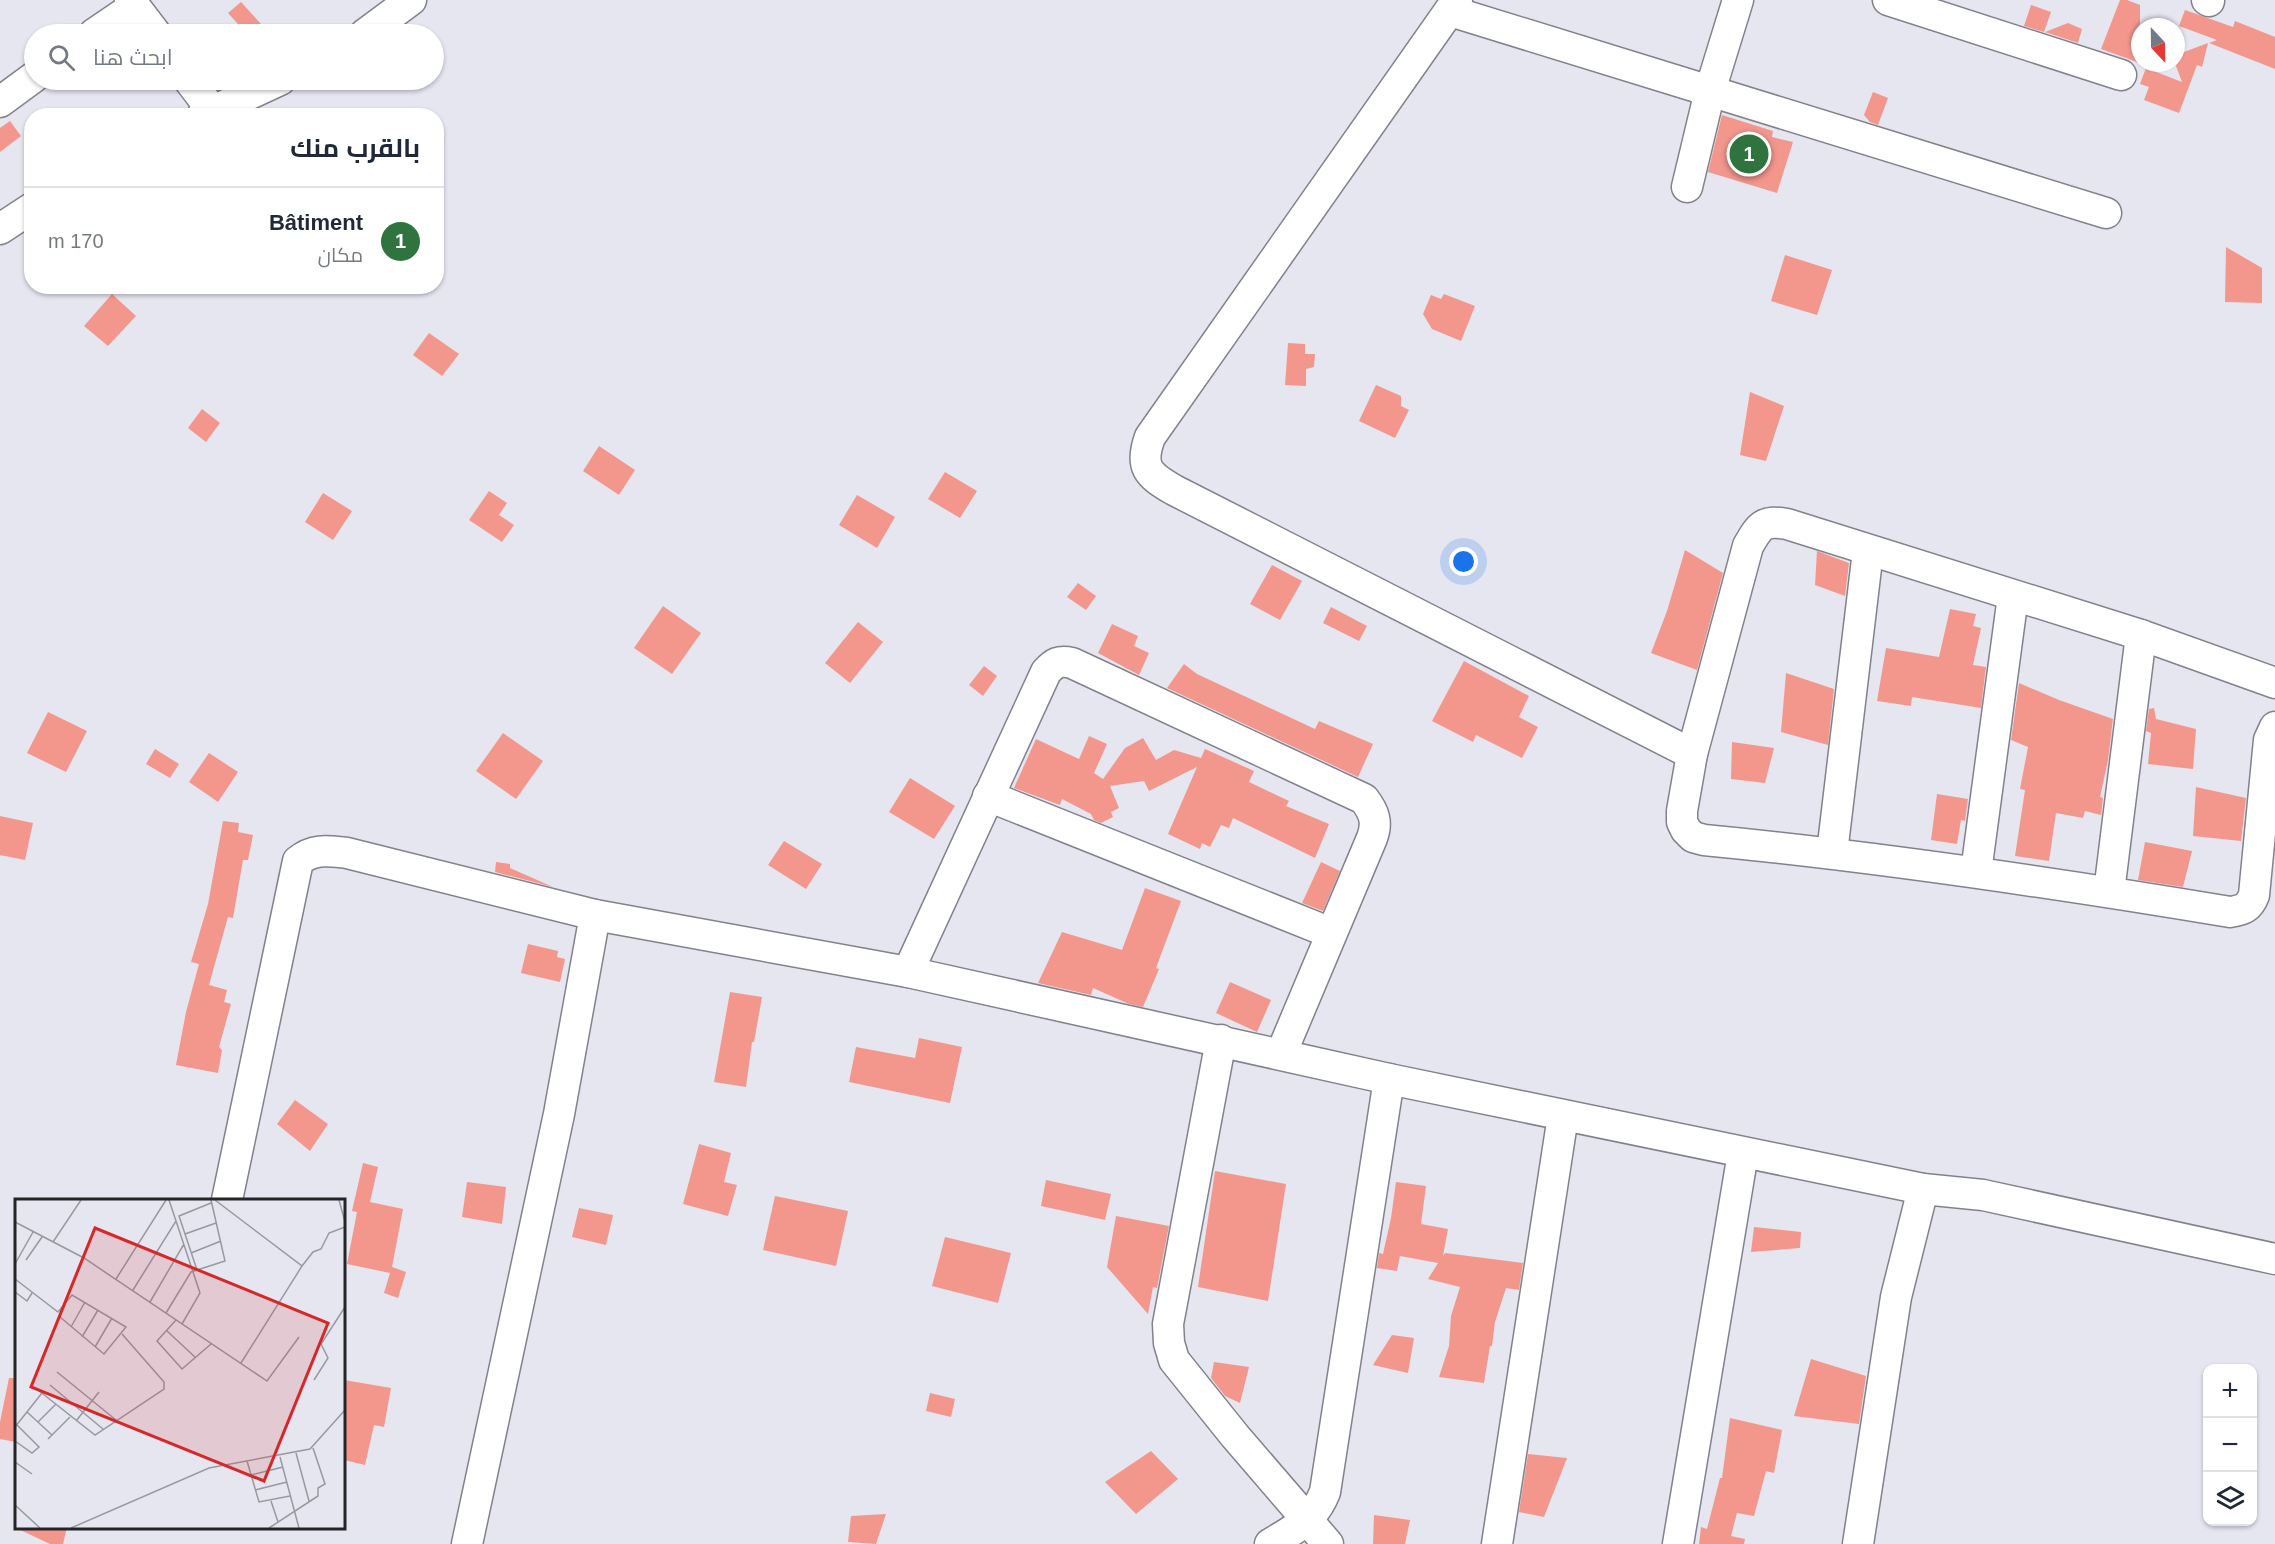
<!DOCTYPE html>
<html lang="ar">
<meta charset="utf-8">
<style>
:root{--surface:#fff;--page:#f6f6f7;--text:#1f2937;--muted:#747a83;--line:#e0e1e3;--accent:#2f733e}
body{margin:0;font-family:Helvetica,Cairo,sans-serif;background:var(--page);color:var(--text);direction:rtl}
.controls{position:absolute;right:18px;bottom:18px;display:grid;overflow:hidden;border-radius:12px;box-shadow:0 2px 4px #0004}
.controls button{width:54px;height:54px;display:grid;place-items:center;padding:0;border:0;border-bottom:2px solid var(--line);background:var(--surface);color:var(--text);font:30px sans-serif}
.compass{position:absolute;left:2131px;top:18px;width:54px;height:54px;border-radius:50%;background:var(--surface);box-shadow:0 2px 4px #0004;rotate:158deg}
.you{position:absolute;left:1464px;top:562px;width:21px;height:21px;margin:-15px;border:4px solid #fff;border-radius:50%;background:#1a73e8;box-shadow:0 0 0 9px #1a73e833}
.badge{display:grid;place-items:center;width:39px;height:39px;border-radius:50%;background:var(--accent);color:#fff;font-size:20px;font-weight:700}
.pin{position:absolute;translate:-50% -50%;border:3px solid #fff;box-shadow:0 2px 6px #0006}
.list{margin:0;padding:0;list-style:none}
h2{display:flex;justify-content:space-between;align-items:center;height:78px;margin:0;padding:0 24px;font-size:26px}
h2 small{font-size:20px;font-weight:400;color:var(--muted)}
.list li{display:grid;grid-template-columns:39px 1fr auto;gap:18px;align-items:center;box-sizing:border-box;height:108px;padding:0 24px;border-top:2px solid var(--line)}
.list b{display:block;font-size:22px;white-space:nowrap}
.list p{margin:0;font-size:20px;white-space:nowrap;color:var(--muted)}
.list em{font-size:20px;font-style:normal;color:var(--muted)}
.icon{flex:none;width:33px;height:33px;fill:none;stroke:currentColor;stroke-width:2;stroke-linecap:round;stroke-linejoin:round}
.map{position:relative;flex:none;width:2275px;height:1544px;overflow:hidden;direction:ltr}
.search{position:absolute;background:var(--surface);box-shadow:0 2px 4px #0004;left:24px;top:24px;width:420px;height:66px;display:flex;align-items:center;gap:15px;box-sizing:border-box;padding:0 21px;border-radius:33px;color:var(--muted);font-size:22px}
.panel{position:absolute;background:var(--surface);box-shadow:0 2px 4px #0004;left:24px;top:108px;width:420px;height:186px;border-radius:24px;direction:rtl}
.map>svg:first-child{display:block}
.building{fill:#f3978d}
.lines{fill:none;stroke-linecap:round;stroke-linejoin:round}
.minor-casing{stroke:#81828b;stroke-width:33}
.minor{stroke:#fff;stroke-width:30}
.inset-road{fill:none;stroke:#9899a0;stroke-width:1.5}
.view{fill:#d62828;fill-opacity:0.15;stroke:#d62828;stroke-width:3}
.inset-edge{fill:none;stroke:#252528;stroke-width:3}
</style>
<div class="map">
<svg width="2275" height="1544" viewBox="0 0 2275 1544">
<rect width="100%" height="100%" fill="#e5e6f0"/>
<g class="building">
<path d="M 2120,0 L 2127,0 L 2140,5 L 2140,63 L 2101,49 Z"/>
<path d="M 241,2 L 270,34 L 247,34 L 228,13 Z"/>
<path d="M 2031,5 L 2051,12 L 2044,32 L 2024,26 Z"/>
<path d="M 2185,10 L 2233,27 L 2235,21 L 2275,37 L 2275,69 L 2209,43 L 2217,40 L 2179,26 Z"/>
<path d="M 2068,23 L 2082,29 L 2078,43 L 2045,32 Z"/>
<path d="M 2208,43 L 2202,67 L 2197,65 L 2179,113 L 2144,100 L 2149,87 L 2140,84 L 2146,68 L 2182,82 L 2176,66 L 2176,55 Z"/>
<path d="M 1873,92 L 1888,98 L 1878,125 L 1870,122 L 1864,115 Z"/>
<path d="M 1722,115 L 1773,131 L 1772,137 L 1793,142 L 1777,193 L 1708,172 Z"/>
<path d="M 10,121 L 21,136 L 0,152 L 0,128 Z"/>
<path d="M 2226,247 L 2262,268 L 2262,303 L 2225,302 Z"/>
<path d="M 1785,255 L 1832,270 L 1817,315 L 1771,301 Z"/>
<path d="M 112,294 L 136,316 L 108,346 L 84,326 Z"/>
<path d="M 1444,294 L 1475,306 L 1461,341 L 1432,329 L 1423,314 L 1431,295 L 1441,299 Z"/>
<path d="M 429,333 L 459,354 L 442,376 L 413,355 Z"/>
<path d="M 1288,343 L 1305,344 L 1305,354 L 1315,354 L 1314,367 L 1306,369 L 1306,386 L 1285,385 Z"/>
<path d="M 1376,385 L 1401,396 L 1401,406 L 1409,410 L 1395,438 L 1359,421 Z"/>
<path d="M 1750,392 L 1784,406 L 1766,461 L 1740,455 Z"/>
<path d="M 202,409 L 220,423 L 206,442 L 188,428 Z"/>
<path d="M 599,446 L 635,470 L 619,495 L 583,471 Z"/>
<path d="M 945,472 L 977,491 L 960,518 L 928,499 Z"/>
<path d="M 489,491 L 507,503 L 499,515 L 514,525 L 502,542 L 469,520 Z"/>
<path d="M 323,493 L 352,511 L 333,540 L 305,522 Z"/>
<path d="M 857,495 L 895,517 L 877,548 L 839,525 Z"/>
<path d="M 1685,550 L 1723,573 L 1697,670 L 1651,653 L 1667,611 Z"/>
<path d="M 1817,551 L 1849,563 L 1845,596 L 1815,585 Z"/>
<path d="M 1272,565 L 1302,581 L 1280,620 L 1250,604 Z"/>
<path d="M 1078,583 L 1096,596 L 1086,610 L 1067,597 Z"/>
<path d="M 663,606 L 701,633 L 672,674 L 634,648 Z"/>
<path d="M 1331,607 L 1367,626 L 1359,641 L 1323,623 Z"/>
<path d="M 1950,609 L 1976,614 L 1973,626 L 1981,628 L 1973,665 L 1986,667 L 1981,708 L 1912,697 L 1911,706 L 1877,701 L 1886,648 L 1939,657 Z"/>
<path d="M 858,622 L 883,642 L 850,683 L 825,663 Z"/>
<path d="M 1112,624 L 1138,636 L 1134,646 L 1149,653 L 1139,675 L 1098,653 Z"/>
<path d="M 1464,661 L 1529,696 L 1519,717 L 1538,727 L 1522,758 L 1476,735 L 1473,742 L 1432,721 Z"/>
<path d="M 1184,664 L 1197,674 L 1315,729 L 1319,721 L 1373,744 L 1358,777 L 1167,688 Z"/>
<path d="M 984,666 L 997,676 L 983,696 L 969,685 Z"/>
<path d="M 1786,673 L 1834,689 L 1828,745 L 1781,732 Z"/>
<path d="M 2019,683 L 2059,700 L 2113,719 L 2108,760 L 2100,797 L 2103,798 L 2101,815 L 2085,811 L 2083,818 L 2056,813 L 2049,861 L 2015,856 L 2025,790 L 2020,789 L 2028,747 L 2011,740 Z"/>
<path d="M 2154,708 L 2156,719 L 2196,729 L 2193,769 L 2148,764 L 2151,733 L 2146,731 L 2149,709 Z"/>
<path d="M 48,712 L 87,731 L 66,772 L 27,753 Z"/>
<path d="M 503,733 L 543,761 L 516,799 L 476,771 Z"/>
<path d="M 1089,736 L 1107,744 L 1094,773 L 1103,779 L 1125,748 L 1143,738 L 1156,760 L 1174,750 L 1201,758 L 1205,749 L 1254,771 L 1249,782 L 1289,801 L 1286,806 L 1329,824 L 1315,858 L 1233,818 L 1229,828 L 1221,825 L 1210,847 L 1202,843 L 1200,849 L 1168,834 L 1197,767 L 1149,791 L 1144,781 L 1110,786 L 1119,808 L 1111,812 L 1113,817 L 1101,823 L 1094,820 L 1091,814 L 1062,799 L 1060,805 L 1014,788 L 1036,739 L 1079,759 Z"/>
<path d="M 1732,742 L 1774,748 L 1765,783 L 1731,779 Z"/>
<path d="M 155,749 L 179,764 L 170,778 L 146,764 Z"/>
<path d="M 209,753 L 238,772 L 218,802 L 189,782 Z"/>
<path d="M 910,778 L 955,806 L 934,839 L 889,812 Z"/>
<path d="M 2196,787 L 2246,798 L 2241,841 L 2193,836 Z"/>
<path d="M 1937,794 L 1968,799 L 1965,821 L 1961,820 L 1957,844 L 1931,840 Z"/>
<path d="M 0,816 L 33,823 L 25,860 L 0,855 Z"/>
<path d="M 223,821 L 239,823 L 238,832 L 253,835 L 248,860 L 243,860 L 233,918 L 228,917 L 209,985 L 227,990 L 224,1002 L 231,1004 L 219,1047 L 222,1050 L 218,1073 L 176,1065 L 186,1012 L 199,964 L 191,962 L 208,904 Z"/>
<path d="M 784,841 L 822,864 L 806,889 L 768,865 Z"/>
<path d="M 2145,842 L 2192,851 L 2183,887 L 2138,880 Z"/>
<path d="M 496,862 L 510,864 L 510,868 L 553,887 L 495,872 Z"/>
<path d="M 1321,862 L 1340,871 L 1323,911 L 1302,903 Z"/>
<path d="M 1145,888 L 1181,901 L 1156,968 L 1159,969 L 1143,1007 L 1129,1004 L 1093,988 L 1091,995 L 1038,983 L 1062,932 L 1122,950 Z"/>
<path d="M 528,944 L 558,951 L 557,957 L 565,959 L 560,982 L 521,973 Z"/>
<path d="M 1230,982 L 1271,1000 L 1257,1032 L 1216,1013 Z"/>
<path d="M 730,992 L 762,997 L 754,1042 L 752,1042 L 746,1087 L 714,1082 Z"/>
<path d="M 919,1038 L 962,1047 L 950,1103 L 849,1082 L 856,1047 L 915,1058 Z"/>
<path d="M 295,1100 L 328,1124 L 310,1151 L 277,1124 Z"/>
<path d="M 699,1144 L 731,1153 L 724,1182 L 737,1185 L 728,1216 L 683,1204 Z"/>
<path d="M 363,1163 L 378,1167 L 370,1202 L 403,1209 L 392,1267 L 406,1272 L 398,1298 L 384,1293 L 390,1273 L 347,1264 L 357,1212 L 352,1211 Z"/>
<path d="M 1215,1171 L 1286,1184 L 1268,1301 L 1198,1287 Z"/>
<path d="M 1046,1180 L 1111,1194 L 1105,1220 L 1041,1206 Z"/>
<path d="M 467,1182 L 506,1187 L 502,1224 L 462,1217 Z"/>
<path d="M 1396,1182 L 1426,1186 L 1421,1224 L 1448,1229 L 1443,1256 L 1445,1253 L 1523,1263 L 1519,1290 L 1506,1288 L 1495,1322 L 1492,1346 L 1490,1346 L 1484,1383 L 1439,1377 L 1449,1346 L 1451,1316 L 1460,1287 L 1428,1279 L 1438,1263 L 1400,1256 L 1397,1271 L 1377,1268 L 1379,1253 L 1383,1254 L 1391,1218 Z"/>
<path d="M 775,1196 L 848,1211 L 836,1266 L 763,1250 Z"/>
<path d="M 579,1208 L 613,1215 L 606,1245 L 572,1237 Z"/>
<path d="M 1116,1216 L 1169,1226 L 1157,1288 L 1153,1287 L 1148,1314 L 1107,1267 Z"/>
<path d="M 1754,1227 L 1801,1232 L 1800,1248 L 1751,1252 Z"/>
<path d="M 945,1237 L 1011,1253 L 998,1303 L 932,1286 Z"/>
<path d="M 1392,1335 L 1414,1338 L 1408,1373 L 1373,1365 Z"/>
<path d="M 1811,1359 L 1866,1376 L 1859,1424 L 1794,1416 Z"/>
<path d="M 1214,1362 L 1249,1367 L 1240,1403 L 1225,1396 L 1211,1378 Z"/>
<path d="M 9,1378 L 16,1378 L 16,1442 L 0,1439 L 0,1422 Z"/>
<path d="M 344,1380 L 391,1388 L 384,1427 L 374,1425 L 365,1465 L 344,1460 Z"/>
<path d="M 930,1393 L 955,1399 L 951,1417 L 926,1411 Z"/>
<path d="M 1730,1418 L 1782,1430 L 1774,1473 L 1766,1471 L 1754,1516 L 1737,1513 L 1731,1536 L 1745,1539 L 1744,1544 L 1699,1544 L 1701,1527 L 1707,1529 L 1720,1478 L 1722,1478 Z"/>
<path d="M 1151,1451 L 1178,1479 L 1136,1514 L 1105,1482 Z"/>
<path d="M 1528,1454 L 1567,1458 L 1544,1517 L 1519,1512 Z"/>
<path d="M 886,1514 L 876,1544 L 848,1542 L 851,1516 Z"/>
<path d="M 1374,1515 L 1410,1520 L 1405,1544 L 1373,1544 Z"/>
<path d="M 14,1527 L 67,1527 L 63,1544 L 50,1544 Z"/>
</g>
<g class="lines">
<g class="minor-casing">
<g id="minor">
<path d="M 130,0 L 156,34"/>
<path d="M 1457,0 L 1150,437 C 1139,467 1148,475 1174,490 L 1692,754"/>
<path d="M 1888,0 L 2121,75"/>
<path d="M 2207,0 L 2209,1"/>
<path d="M 1450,11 L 2106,213"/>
<path d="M 94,34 L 135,6"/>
<path d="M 365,34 L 411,0"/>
<path d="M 189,80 L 212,110"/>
<path d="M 0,102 L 34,77"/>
<path d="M 202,116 L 280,80"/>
<path d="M 1687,187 L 1710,91 L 1738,0"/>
<path d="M 0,229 L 32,208"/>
<path d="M 2275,683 L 2141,635 L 1787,524 C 1763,520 1760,525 1748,546 L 1692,754 L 1682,811 L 1682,822 L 1686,830 L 1693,837 L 1704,840 C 1881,857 2055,883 2230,912 C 2243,910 2249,908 2254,895 L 2269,740 L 2275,727"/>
<path d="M 988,796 L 1331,933"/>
<path d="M 1832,853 L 1868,551"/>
<path d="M 1976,872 L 2013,596"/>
<path d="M 2109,892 L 2141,635"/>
<path d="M 908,972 L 1046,672 C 1054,663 1059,660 1072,663 L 1364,799 C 1374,812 1378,822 1372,838 L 1281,1054"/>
<path d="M 1221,1040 L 1168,1324 L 1169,1343 L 1174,1360 L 1235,1436 L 1328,1544"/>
<path d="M 227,1200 L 298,861 C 314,848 328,851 347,853 L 595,915 L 908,972 L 1389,1079 L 1923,1189 L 1983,1195 L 2275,1259"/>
<path d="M 467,1544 L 559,1114 L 595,915"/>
<path d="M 1270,1544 C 1295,1529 1314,1520 1325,1492 L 1389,1079"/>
<path d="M 1497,1544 L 1563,1116"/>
<path d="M 1678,1544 L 1743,1153"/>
<path d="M 1858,1544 L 1896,1297 L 1923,1189"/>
</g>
</g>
<use href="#minor" class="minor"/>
</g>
<g transform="translate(15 1199)">
<rect width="330" height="330" fill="#e5e6f0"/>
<path class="inset-road" d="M 154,1 L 185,94 L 167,125M 200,1 L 287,67 L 226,164M 324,1 L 330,23M 0,23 L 69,59 L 252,182 L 284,138M 170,35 L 201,24M 38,43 L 66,1M 176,54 L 206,42M 11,61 L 27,38M 0,65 L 18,33M 287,67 L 298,53 L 306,50 L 314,34 L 330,28M 182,71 L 164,17 L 196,4M 0,80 L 43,113 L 57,96 L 111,128 L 89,155 L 45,118 L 45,114M 101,80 L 151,1M 118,91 L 161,22M 0,93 L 12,102 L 17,94M 135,103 L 169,45M 151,114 L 176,73 L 210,62 L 196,1M 161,121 L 142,142 L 167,170 L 196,145M 56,128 L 70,103M 151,131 L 181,159M 67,138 L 83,111M 80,148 L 97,119M 42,173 L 101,221M 299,181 L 313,159 L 306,145 L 330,108M 35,186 L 88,230M 23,191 L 80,236 L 149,190 L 149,183 L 107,135M 12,213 L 37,236M 61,222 L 84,193M 23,223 L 41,205M 0,224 L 24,248 L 17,254 L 0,242M 0,228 L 27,194M 33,240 L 55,218M 281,254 L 294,302M 265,258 L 284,329M 232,262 L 244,303 L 275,297M 0,263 L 17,275M 236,276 L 268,268M 240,291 L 272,283M 256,302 L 263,323M 0,306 L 25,329M 56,329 L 194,269 L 295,250 L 330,211M 254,329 L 303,297 L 303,289 L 310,285 L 298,249"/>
<path class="view" d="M 80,29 L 313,124 L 249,282 L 16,188 Z"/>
<rect width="330" height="330" class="inset-edge"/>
</g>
</svg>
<div class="controls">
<button>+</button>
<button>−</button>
<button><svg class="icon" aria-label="layers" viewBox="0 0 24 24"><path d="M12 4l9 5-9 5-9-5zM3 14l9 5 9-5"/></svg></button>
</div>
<svg class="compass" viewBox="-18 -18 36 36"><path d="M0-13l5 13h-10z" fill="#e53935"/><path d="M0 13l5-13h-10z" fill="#747a83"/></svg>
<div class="you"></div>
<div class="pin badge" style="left:1749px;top:154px">1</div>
<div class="search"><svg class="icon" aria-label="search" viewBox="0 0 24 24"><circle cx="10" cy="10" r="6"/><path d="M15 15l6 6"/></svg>ابحث هنا</div>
<section class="panel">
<h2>بالقرب منك<small></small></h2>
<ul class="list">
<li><span class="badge">1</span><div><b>Bâtiment</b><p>مكان</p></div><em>170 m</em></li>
</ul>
</section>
</div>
